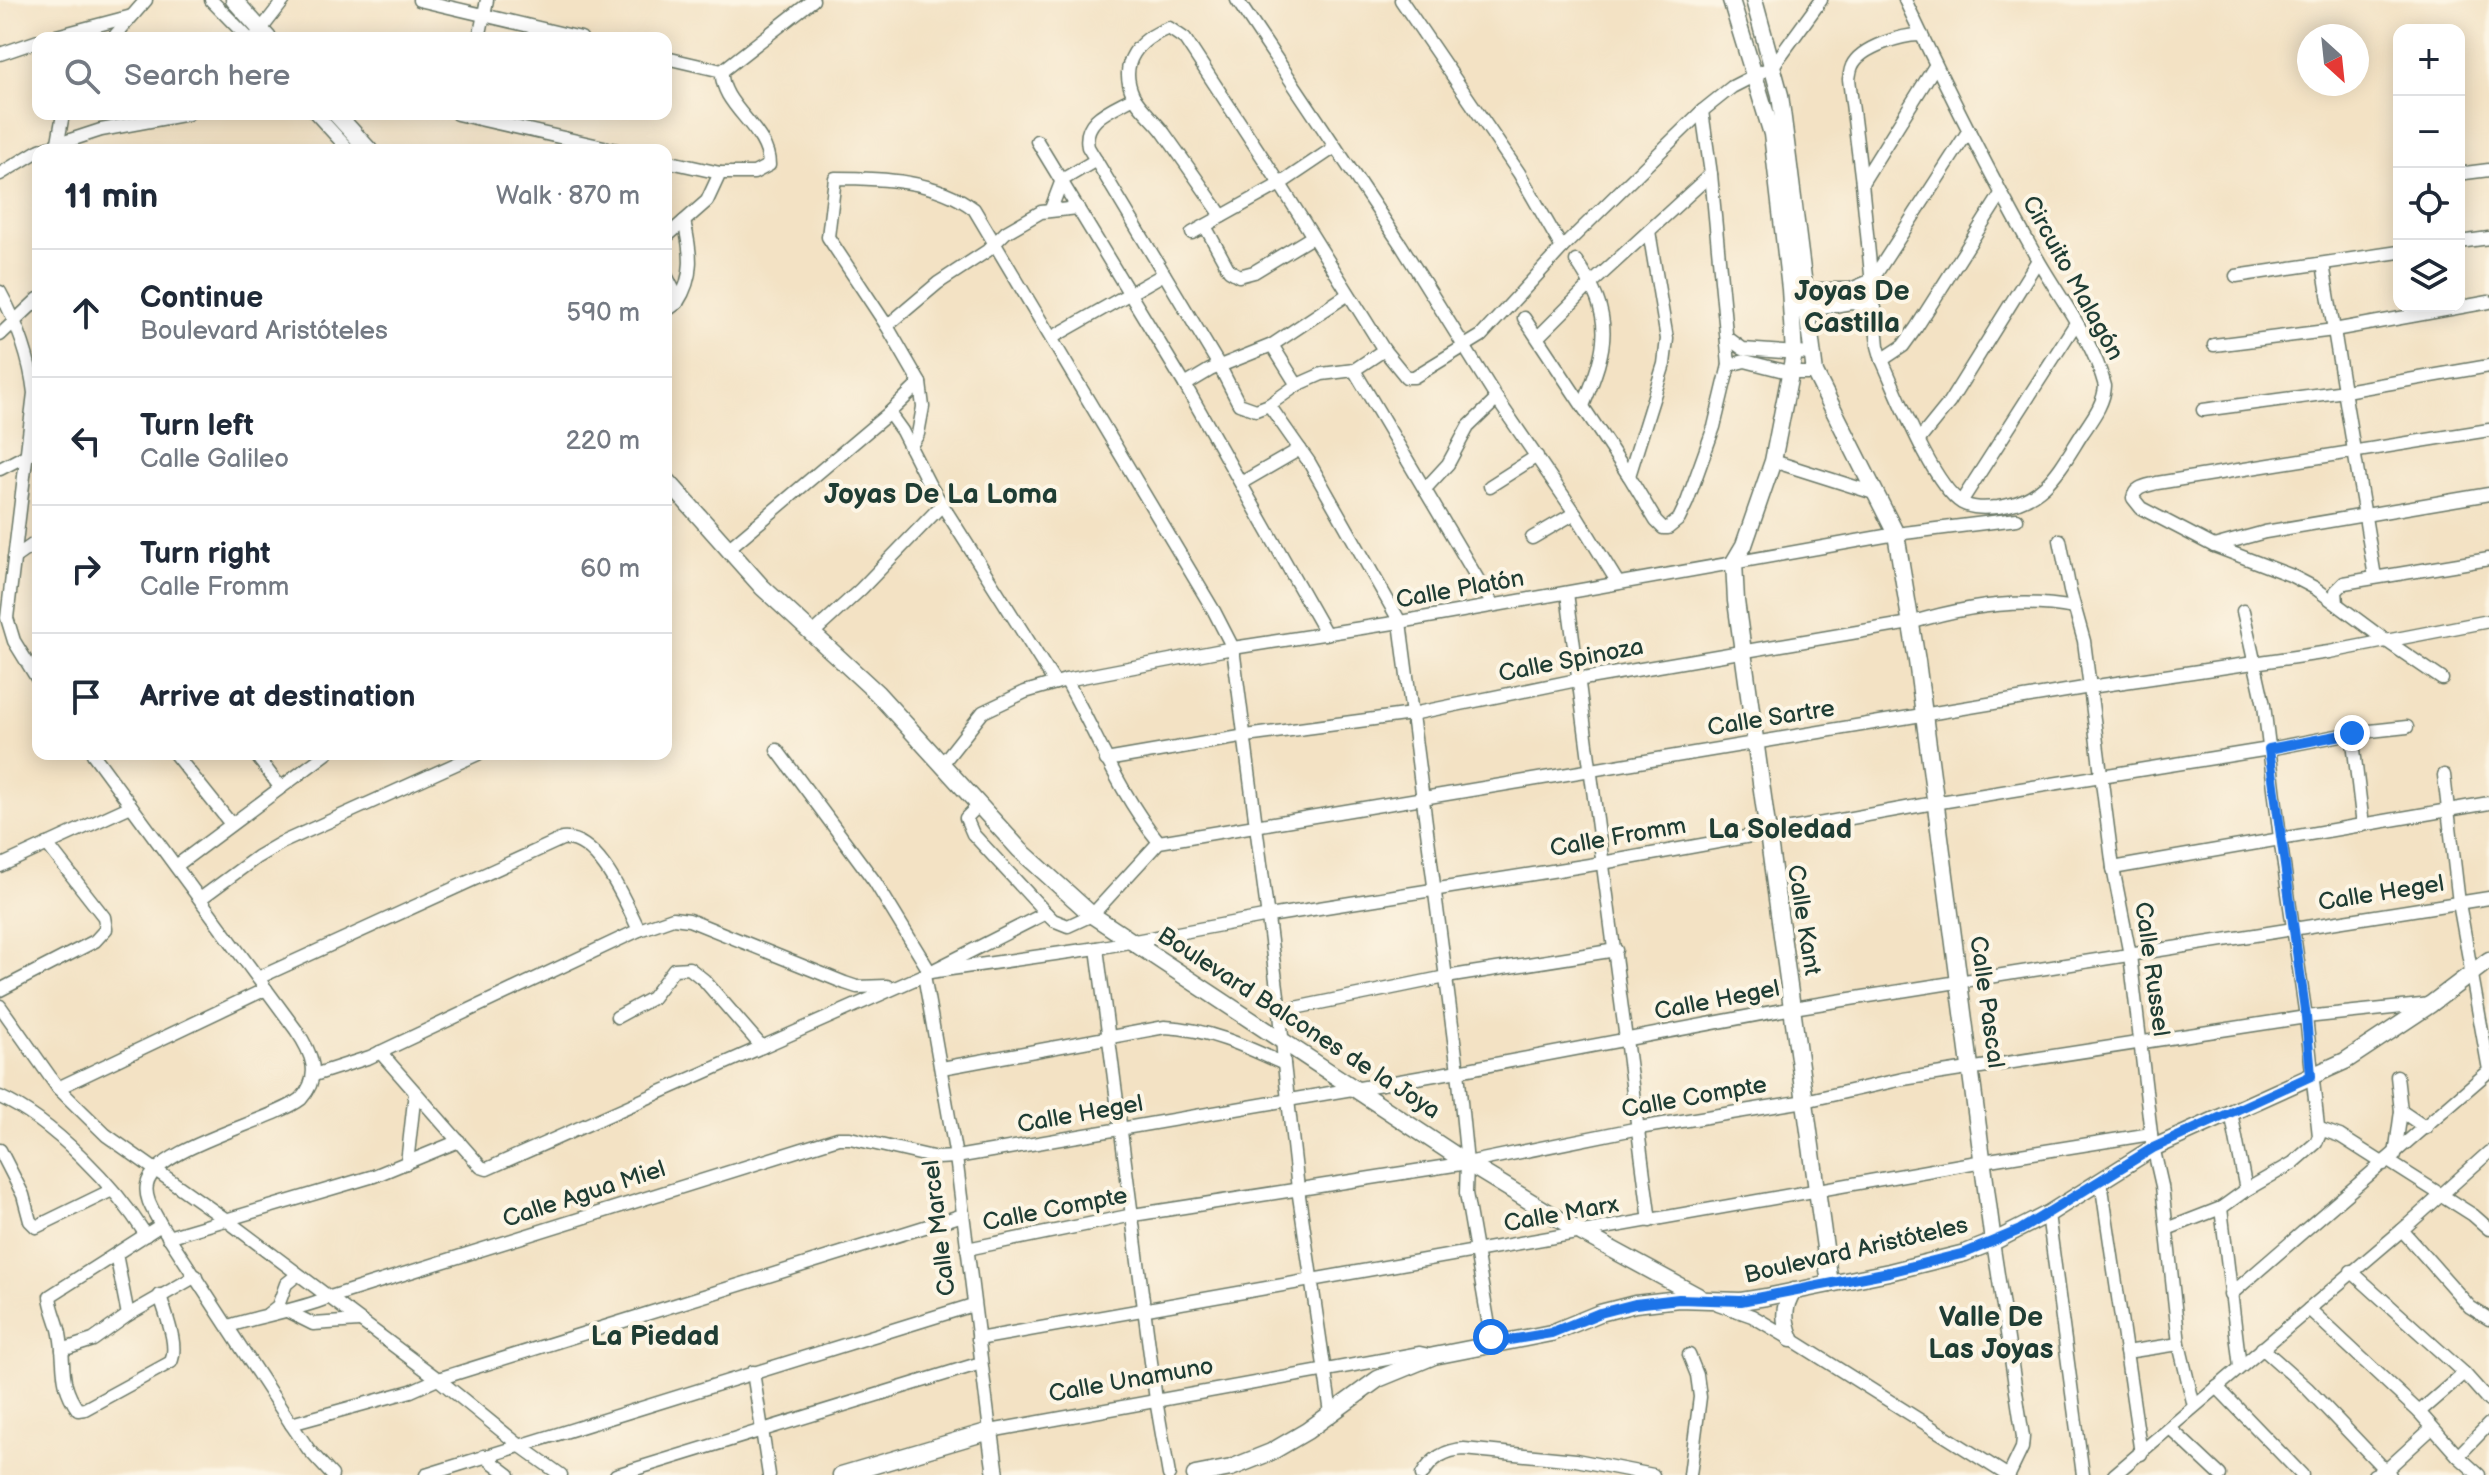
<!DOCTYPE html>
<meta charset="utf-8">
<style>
:root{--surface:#fff;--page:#f6f6f7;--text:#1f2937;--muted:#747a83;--line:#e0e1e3}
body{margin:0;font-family:"Balsamiq Sans",sans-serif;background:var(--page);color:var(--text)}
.controls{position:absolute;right:24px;top:24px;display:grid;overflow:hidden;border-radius:16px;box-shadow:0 4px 20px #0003}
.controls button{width:72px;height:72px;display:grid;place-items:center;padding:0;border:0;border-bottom:2px solid var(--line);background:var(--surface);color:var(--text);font:40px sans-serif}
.compass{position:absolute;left:2297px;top:24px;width:72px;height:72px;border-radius:50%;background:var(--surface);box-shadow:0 4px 20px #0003;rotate:153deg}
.stop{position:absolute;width:24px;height:24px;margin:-18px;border:6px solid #1a73e8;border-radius:50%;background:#fff}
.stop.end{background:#1a73e8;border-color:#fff;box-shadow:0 2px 8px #0008}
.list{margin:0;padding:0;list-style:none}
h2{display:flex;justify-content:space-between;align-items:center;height:104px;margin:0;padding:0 32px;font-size:34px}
h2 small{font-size:26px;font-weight:400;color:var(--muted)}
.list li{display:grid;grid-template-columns:52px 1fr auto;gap:24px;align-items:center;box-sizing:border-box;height:128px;padding:0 32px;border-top:2px solid var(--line)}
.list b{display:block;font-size:30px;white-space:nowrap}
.list p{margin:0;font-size:26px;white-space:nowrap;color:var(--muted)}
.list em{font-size:26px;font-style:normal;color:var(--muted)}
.icon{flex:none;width:44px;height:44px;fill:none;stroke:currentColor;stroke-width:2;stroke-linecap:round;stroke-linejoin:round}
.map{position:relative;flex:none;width:2489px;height:1475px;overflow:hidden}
.search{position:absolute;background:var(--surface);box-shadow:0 4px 20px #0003;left:32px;top:32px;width:640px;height:88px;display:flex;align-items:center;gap:20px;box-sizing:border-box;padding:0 28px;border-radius:16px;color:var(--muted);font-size:30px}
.panel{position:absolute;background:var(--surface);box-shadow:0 4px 20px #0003;left:32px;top:144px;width:640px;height:616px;border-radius:16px}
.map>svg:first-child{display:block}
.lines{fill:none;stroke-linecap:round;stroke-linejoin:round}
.street-casing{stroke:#697766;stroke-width:15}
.secondary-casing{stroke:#697766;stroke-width:19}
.street{stroke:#fff;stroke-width:12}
.secondary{stroke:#fff;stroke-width:16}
.route{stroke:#1a73e8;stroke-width:10}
.labels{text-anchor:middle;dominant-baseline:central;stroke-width:8;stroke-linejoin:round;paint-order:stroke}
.street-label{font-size:24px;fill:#1f3d34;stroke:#fcf5e5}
.quarter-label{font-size:28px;font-weight:bold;fill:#1f3d34;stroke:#fcf5e5}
</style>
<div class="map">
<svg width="2489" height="1475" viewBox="0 0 2489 1475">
<rect width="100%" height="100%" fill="#fcf5e5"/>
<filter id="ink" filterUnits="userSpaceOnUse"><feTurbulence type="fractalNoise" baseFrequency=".0125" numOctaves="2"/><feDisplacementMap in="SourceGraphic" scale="16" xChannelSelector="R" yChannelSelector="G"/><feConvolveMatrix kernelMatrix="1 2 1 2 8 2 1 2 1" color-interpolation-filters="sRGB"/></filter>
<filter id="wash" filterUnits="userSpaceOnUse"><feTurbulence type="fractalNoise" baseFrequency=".006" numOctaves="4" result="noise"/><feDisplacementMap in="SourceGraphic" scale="32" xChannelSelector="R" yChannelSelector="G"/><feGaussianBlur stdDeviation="1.8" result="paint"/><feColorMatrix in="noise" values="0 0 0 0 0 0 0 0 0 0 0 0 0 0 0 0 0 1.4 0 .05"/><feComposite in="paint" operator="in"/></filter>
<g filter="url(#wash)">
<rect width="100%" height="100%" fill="#f3e2c4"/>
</g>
<g filter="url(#ink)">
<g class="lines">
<g class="street-casing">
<g id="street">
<path d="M 211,0 L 248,38"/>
<path d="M 419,0 L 581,38"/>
<path d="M 1237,0 L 1401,245 L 1497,399 L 1575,513 L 1618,583"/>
<path d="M 1401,0 L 1519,173 L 1562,248"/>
<path d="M 1905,0 C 1945,85 1987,169 2033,251 C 2057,295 2092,337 2105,386 C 2104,404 2092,419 2082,434 C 2059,470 2045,501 1998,507 C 1986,508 1973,509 1962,503 C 1932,484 1898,395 1882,360 L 1878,346 L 1862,183 L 1849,79 C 1850,74 1850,70 1852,66 C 1860,47 1904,34 1922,35"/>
<path d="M 256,36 L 284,0"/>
<path d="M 49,38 L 132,16"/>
<path d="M 113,38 L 146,0"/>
<path d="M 479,38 L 487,0"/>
<path d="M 0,54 L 38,41"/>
<path d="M 666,58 L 722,71"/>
<path d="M 722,71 L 813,0"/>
<path d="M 1134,97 C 1113,109 1082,118 1088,147 L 1220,367 L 1239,404 L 1256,410 L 1269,405 L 1297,385 L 1322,374 L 1354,370 L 1384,350"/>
<path d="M 316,114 L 349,150"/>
<path d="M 457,114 L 617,150"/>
<path d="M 1037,141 L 1185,385 L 1326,634"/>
<path d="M 58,142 L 63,114"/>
<path d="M 40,150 L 101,130 L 188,114"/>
<path d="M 666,161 L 720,173"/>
<path d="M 2465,173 L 2489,170"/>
<path d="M 0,174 L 38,151"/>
<path d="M 1862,183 L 1935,66"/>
<path d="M 1051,209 L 1062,180 L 1096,160"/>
<path d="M 1222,216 C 1203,188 1184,161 1164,133 C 1156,121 1139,108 1133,95 C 1118,62 1139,39 1169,28 L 1185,39 L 1280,184 L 1384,350 L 1406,377 L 1414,377 L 1481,336 L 1562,248 L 1702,111 L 1732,87 L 1773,66 L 1821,0"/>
<path d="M 1205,226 L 1229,270 L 1239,276 L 1254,272 L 1312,237"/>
<path d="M 1192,233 L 1280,184 L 1335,147"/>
<path d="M 666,237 L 707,201 L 720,173 L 754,173 L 769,165 C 769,128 719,105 722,71"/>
<path d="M 2459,242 L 2489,238"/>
<path d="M 1576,261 C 1615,317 1608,346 1583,406"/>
<path d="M 2323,264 L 2375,577"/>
<path d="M 666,275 L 675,293 L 677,303 L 666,311"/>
<path d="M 2236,276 L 2399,252"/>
<path d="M 1797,289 L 1851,289 L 1872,280 L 1969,130"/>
<path d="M 0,292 C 17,323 30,358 34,393 L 7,618 L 14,641 L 38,680"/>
<path d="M 677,303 C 695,276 691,251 684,221"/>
<path d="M 1799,312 L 1851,303 L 1875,308"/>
<path d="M 1524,318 L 1629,476 L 1656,521 L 1663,528 L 1668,528 L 1679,519 L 1687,502 L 1714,427 L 1729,365 L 1711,174 L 1702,111"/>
<path d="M 887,326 L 938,283 L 987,251 L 1006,232 L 1041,212 L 1078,208"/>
<path d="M 0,335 L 38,299"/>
<path d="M 1053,337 L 1164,274"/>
<path d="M 1538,337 L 1592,283 L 1711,174"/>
<path d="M 1728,338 L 1743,349 L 1811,354"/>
<path d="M 1272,345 L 1297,385"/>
<path d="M 2214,345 L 2334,330 L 2489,302"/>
<path d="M 1882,360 L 1903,346 L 1916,328 L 2001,194"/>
<path d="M 1729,365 L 1745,361 L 1792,373 L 1815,373"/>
<path d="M 1354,370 L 1493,605"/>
<path d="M 1185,385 L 1210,370 L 1272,345 L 1347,295"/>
<path d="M 1269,405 L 1309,462 L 1400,622 L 1458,1071 L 1467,1163 L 1466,1193 L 1492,1343"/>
<path d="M 2203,410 L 2345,391 L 2489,366"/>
<path d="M 889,413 L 902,431 L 929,484 L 1055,683"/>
<path d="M 1919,440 L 1949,403 L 2038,260"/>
<path d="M 910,447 L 918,434 L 923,407 L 920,383 L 887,326 L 828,237 L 835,178 C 881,178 936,180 974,209 L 1214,611 L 1233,648 L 1280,1011"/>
<path d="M 1773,461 L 1874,493"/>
<path d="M 0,469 L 27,455 L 38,446"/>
<path d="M 1629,476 L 1664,364 L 1667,339 L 1649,231"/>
<path d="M 1241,483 L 1300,449"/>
<path d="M 1490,486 L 1537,456"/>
<path d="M 1425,489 L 1448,464 L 1468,427 L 1497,399"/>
<path d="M 1961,502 L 2076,323"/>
<path d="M 1532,538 L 1575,513"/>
<path d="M 2060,540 L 2070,591 L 2084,641 L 2113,868 L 2130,955 L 2152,1142 L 2162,1186 L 2179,1344 L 2194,1406"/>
<path d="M 2214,546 L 2265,532 L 2489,494"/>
<path d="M 728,549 L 889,413 L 920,383"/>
<path d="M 14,558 L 38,541"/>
<path d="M 1567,593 L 1650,1221"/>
<path d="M 2337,603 L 2336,591 L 2344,583 L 2489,559"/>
<path d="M 812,634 L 861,589 L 943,504"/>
<path d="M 2442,679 L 2385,640 L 2315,588 L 2290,575 L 2214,546 L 2141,508 L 2133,498 C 2135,486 2148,486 2157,483 L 2489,430"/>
<path d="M 1066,680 C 1097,735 1119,793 1159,842"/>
<path d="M 2352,733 L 2363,825"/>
<path d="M 777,750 L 875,882 L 930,972 L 1097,948 L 1269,916 L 1602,863 L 1934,803 L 2269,749 L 2352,733 L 2407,727"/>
<path d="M 93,754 L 296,1030 C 312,1053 322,1076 301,1099 C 271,1122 154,1148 147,1185 C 144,1199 155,1213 161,1225 L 291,1424 L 309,1450 L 332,1475"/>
<path d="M 175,754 L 231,824"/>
<path d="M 255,754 L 280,787"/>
<path d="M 1106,760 L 1246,736 L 1412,714 L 1577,680 L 1910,623 C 1962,607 2020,597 2074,608"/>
<path d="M 942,764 L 983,712 L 1025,692 L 1066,680 L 1233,648 L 1400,622 L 1896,534 L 2017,519"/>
<path d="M 2444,775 L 2459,903 L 2489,1070"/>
<path d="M 979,805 L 966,818 L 973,834 L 1046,913 L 1053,920 L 1068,926 L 1092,915 L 1159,842 L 2090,687 L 2329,652 L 2489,621"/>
<path d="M 0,866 L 131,806"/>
<path d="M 176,866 L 326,754"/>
<path d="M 2113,868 L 2489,803"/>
<path d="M 200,899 L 257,857 L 281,843 L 478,754"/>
<path d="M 1097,948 L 1156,1400 L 1169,1475"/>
<path d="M 924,975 L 956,1157 L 990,1431 L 1420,1353 L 1434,1356"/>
<path d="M 258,978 L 562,839 C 599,835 626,904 639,930"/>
<path d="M 0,990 L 95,941 L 106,929 L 104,917 L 47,844"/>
<path d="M 0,1006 L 58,1088 L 106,1135 L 225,1219 L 438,1379 L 519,1445 L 561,1475"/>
<path d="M 617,1017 L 652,998 L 674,969 L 689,968 L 704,980 L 762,1047"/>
<path d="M 380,1052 L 481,1167 L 487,1169 L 924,975 L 1046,913"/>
<path d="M 1284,1064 L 1298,1189 L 1331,1413"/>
<path d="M 942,1068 L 1165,1027 C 1209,1029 1245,1046 1284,1064 L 1280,1011 L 1446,977 L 1616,950"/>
<path d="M 314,1075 L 370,1057 L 639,930 L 673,918 L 689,920 L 845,983 L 857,987 L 887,986"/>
<path d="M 58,1088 L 266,989"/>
<path d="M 0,1097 C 53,1121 115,1186 146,1235"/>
<path d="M 2401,1111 L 2426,1128"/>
<path d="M 2231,1112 L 2246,1190"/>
<path d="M 2320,1129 L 2340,1136 L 2384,1164"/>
<path d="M 0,1150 L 23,1195 L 30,1221 L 36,1227 L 112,1190"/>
<path d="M 2395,1155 L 2401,1111 L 2397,1076"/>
<path d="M 2388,1161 L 2473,1215 L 2489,1229"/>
<path d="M 407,1163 L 415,1092"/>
<path d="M 2101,1181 L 2141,1454"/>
<path d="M 2221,1208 L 2240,1367"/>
<path d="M 2048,1214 L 2083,1475"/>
<path d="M 2167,1229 L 2221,1208 L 2246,1190 L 2293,1163 L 2316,1143 L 2319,1136 L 2306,1017 L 2280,838 L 2264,705 L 2243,611"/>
<path d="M 2402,1230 L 2470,1307 L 2489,1319"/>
<path d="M 168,1237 L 374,1176 L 459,1141"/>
<path d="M 1993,1242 L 2023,1437 L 2022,1448 L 2009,1475"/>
<path d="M 967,1249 L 1133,1215 L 1467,1163 L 1639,1128 L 1805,1101 L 1903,1079 L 2306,1017 L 2431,1004"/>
<path d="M 116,1254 L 128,1315"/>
<path d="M 2351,1271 L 2464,1373 L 2489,1401"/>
<path d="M 160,1295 C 165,1314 179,1344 171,1362 L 85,1409 L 78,1410 C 58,1382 66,1365 60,1334 C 58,1321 51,1309 50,1296 L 161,1225"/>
<path d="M 2230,1295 L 2489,1071"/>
<path d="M 1718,1304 L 1752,1316 L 1791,1339 L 2007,1475"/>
<path d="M 2309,1309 L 2419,1412 L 2458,1456 L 2479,1475"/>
<path d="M 289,1312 L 313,1324 L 359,1321"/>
<path d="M 268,1314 L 278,1306 L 286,1284 L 297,1275"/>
<path d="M 229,1326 C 262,1315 295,1311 327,1298 L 838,1138 L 850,1138 L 937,1158 L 956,1157 L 1458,1071 L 1793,1008 L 2489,898"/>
<path d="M 978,1339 L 1983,1161 L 2151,1134"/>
<path d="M 2262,1348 L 2307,1388 L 2390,1475"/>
<path d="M 62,1350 L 93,1340 L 128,1315 L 196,1276"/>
<path d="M 2126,1352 L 2179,1344"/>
<path d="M 1689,1355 L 1697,1375 L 1700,1397 L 1690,1475"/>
<path d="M 753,1372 L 769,1475"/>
<path d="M 2217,1387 L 2302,1475"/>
<path d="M 2419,1412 L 2464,1373"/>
<path d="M 291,1424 L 411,1391 L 438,1379 L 963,1215"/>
<path d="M 2170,1428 L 2220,1475"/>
<path d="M 484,1456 L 509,1475"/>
<path d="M 2458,1456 L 2489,1424"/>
<path d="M 426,1475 L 973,1305"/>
<path d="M 616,1475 L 981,1363"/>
<path d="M 1422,1475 C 1432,1458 1445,1450 1464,1449 L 1576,1460 L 1653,1475"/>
<path d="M 2114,1475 L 2402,1230 L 2489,1152"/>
<path d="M 2374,1475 L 2385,1471 L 2432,1428"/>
</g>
</g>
<g class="secondary-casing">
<g id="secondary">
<path d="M 234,0 L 268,38"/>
<path d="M 1731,0 L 1772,134 L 1790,289 L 1794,354 L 1773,461 L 1744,545 L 1734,562 L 1736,601 L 1830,1284"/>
<path d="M 1754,0 L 1780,95 L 1815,373 L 1896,534 L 1917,661 L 1993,1242"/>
<path d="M 336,114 L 369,150"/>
<path d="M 666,479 L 762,587 L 877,693 L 1020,850 L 1092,915 L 1467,1163 L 1582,1233 L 1698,1296"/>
<path d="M 1791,1339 C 1784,1321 1782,1308 1793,1291"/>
<path d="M 841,1475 L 990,1431 L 996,1475"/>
<path d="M 1195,1475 L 1231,1468 L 1271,1452 L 1307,1431 L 1378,1379 L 1434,1356 L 1551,1333 L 1600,1313 L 1635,1304 L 1679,1299 L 1741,1301 L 1766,1297 L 1889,1272 L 1965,1253 L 1993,1242 L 2048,1214 L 2153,1148 L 2345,1061 L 2431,1004 L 2489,960"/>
</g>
</g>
<use href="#street" class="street"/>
<use href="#secondary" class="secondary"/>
</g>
</g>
<g class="lines" filter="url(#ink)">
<path class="route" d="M 1491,1337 L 1492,1343 L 1551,1333 L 1600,1313 L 1635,1304 L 1679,1299 L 1741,1301 L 1889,1272 L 1965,1253 L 2020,1230 L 2153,1148 L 2311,1076 L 2306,1017 L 2269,749 L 2352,733"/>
</g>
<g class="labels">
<g class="street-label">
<text transform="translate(2073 278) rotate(61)">Circuito Malagón</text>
<text transform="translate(1460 589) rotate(-10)">Calle Platón</text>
<text transform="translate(1571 660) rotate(-11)">Calle Spinoza</text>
<text transform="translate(1771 718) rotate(-9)">Calle Sartre</text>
<text transform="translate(1618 837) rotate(-10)">Calle Fromm</text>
<text transform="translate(2381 893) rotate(-9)">Calle Hegel</text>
<text transform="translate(1804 920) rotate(81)">Calle Kant</text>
<text transform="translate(2152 969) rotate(82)">Calle Russel</text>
<text transform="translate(1717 1000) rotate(-11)">Calle Hegel</text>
<text transform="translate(1987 1002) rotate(82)">Calle Pascal</text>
<text transform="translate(1299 1023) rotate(33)">Boulevard Balcones de la Joya</text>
<text transform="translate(1694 1097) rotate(-10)">Calle Compte</text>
<text transform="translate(1080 1114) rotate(-10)">Calle Hegel</text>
<text transform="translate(584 1194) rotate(-18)">Calle Agua Miel</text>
<text transform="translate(1055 1209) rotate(-11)">Calle Compte</text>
<text transform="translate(1561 1214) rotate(-10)">Calle Marx</text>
<text transform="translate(939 1228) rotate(-97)">Calle Marcel</text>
<text transform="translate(1856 1250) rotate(-13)">Boulevard Aristóteles</text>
<text transform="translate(1131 1380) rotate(-10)">Calle Unamuno</text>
</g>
<g class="quarter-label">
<text x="1852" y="291">Joyas De<tspan x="1852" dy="32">Castilla</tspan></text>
<text x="941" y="494">Joyas De La Loma</text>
<text x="1780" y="829">La Soledad</text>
<text x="1991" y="1317">Valle De<tspan x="1991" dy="32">Las Joyas</tspan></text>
<text x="655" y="1336">La Piedad</text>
</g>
</g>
</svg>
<div class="controls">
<button>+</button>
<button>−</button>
<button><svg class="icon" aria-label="locate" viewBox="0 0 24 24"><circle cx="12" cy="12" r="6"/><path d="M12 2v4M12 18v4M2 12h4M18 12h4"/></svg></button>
<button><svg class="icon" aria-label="layers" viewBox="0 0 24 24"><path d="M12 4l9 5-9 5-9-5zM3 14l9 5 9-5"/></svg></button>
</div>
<svg class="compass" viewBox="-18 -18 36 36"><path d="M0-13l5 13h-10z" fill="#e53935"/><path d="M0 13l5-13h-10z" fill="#747a83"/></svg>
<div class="stop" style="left:1491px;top:1337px"></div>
<div class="stop end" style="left:2352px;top:733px"></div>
<div class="search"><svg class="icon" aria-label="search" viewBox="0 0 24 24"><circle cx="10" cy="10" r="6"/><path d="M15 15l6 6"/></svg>Search here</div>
<section class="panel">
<h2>11 min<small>Walk · 870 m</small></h2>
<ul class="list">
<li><svg class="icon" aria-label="ahead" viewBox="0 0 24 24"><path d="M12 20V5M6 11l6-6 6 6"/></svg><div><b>Continue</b><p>Boulevard Aristóteles</p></div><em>590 m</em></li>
<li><svg class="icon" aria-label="left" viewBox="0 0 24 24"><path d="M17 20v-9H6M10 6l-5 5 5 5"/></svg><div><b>Turn left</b><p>Calle Galileo</p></div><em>220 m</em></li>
<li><svg class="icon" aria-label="right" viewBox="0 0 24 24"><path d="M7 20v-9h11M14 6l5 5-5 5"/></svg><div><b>Turn right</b><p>Calle Fromm</p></div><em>60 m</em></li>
<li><svg class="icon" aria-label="arrive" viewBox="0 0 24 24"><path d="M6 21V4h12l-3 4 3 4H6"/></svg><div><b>Arrive at destination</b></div></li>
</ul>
</section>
</div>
